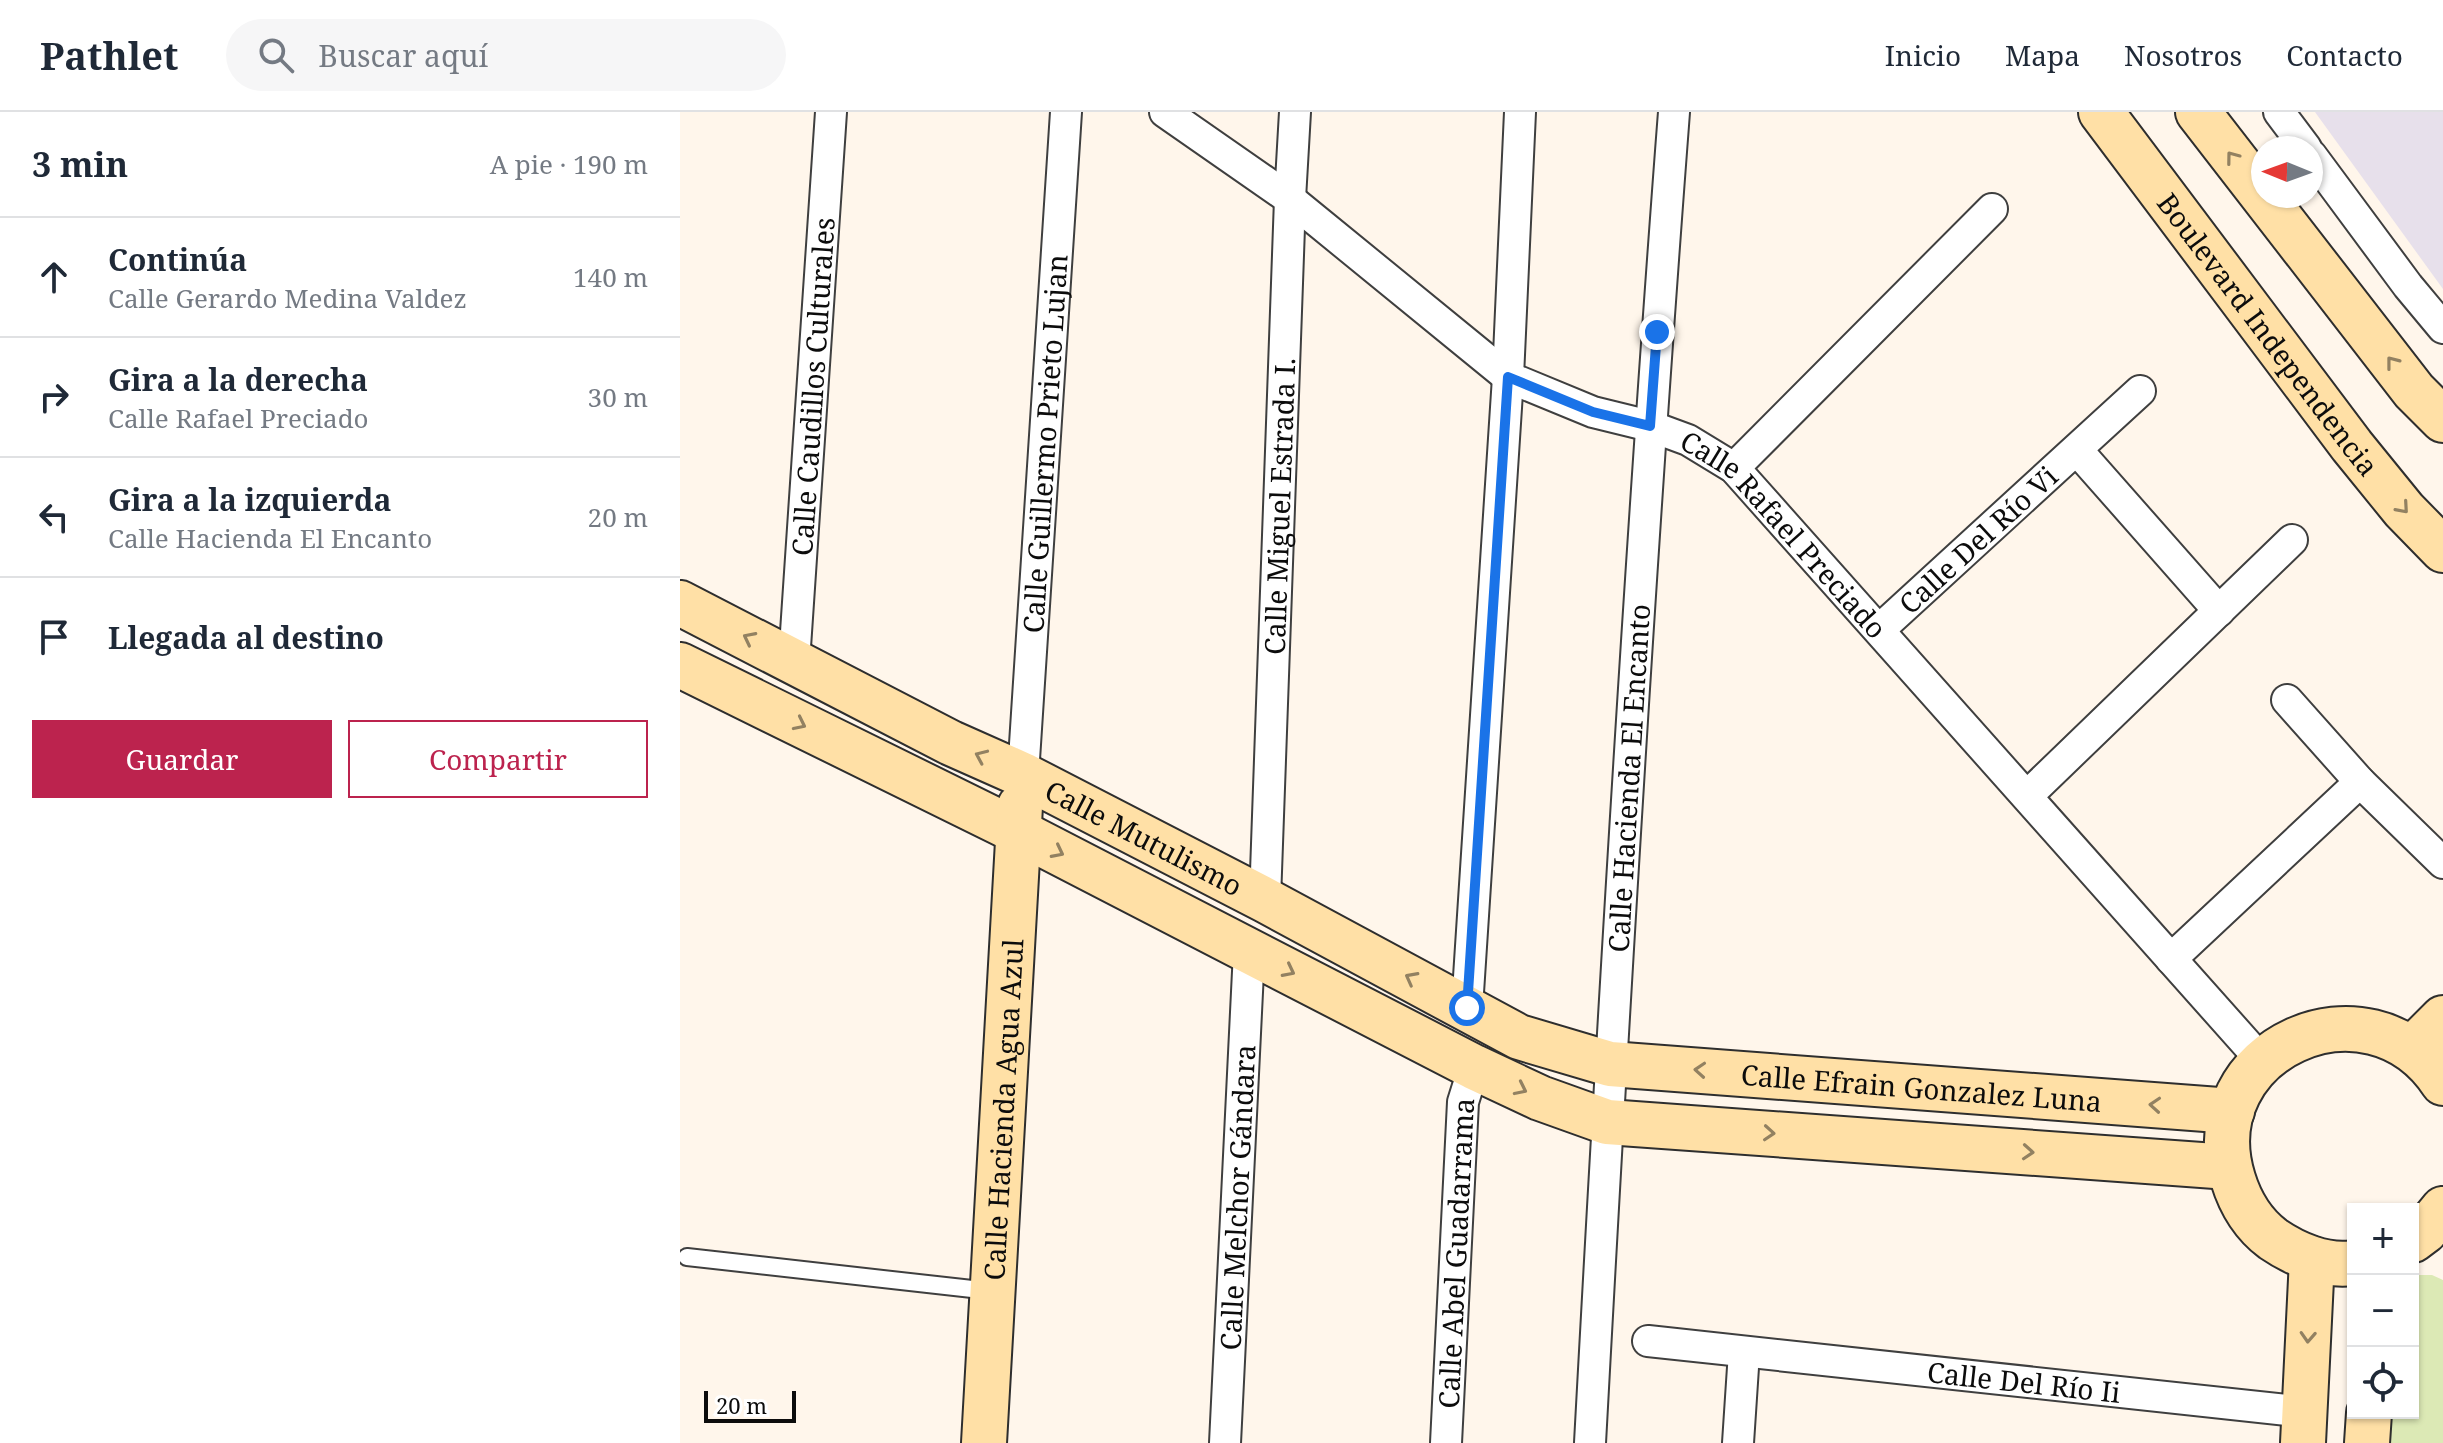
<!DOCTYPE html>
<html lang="es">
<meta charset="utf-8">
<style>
:root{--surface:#fff;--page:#f6f6f7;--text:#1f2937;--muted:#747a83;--line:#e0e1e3;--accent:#bc234e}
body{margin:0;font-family:"Noto Serif",serif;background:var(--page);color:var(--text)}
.controls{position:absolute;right:24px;bottom:24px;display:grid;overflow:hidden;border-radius:0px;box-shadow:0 2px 6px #0004}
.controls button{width:72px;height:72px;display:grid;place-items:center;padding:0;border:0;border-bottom:2px solid var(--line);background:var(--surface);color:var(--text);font:40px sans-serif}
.compass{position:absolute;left:1571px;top:24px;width:72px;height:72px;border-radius:50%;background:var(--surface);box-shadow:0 2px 6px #0004;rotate:271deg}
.scale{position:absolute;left:24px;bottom:20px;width:92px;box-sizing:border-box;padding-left:8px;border:4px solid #0c0c0c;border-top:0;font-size:22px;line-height:28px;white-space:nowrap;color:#0c0c0c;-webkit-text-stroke:6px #fff;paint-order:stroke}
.stop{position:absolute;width:24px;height:24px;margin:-18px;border:6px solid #1a73e8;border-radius:50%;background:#fff}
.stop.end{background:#1a73e8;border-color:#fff;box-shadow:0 2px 8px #0008}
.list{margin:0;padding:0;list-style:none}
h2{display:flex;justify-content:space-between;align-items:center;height:104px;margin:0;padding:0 32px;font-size:34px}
h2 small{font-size:26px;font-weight:400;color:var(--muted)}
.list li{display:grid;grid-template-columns:52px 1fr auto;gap:24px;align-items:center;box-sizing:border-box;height:120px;padding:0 32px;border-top:2px solid var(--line)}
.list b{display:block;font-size:30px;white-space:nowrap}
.list p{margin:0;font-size:26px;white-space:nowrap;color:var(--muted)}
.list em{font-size:26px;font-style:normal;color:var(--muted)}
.actions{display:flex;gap:16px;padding:24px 32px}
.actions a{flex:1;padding:18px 0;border:2px solid var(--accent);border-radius:0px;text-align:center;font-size:28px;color:var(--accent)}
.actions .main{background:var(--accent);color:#fff}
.icon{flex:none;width:44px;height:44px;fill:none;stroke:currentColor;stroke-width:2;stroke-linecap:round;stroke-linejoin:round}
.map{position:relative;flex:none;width:1763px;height:1331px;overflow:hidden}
header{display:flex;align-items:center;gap:48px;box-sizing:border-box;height:112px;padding:0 40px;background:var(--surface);border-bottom:2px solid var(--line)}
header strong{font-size:38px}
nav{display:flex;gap:44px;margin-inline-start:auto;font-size:28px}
.search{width:560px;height:72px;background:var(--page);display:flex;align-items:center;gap:20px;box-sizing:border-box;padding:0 28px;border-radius:44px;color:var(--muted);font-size:30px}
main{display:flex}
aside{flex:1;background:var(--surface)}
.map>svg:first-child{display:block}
.industrial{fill:#e7e0eb}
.green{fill:#dce9b5}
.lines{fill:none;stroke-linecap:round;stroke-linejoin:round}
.lane-casing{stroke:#3f3f3f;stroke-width:20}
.street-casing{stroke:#3f3f3f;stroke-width:34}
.secondary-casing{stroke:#2e2e2e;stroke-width:48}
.lane{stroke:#fff;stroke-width:16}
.street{stroke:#fff;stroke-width:30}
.secondary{stroke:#ffe0a6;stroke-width:44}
.oneway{stroke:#928161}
.route{stroke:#1a73e8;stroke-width:10}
.labels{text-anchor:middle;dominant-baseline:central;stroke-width:8;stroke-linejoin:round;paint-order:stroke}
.street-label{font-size:28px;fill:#0c0c0c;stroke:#fff}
</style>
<header>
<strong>Pathlet</strong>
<div class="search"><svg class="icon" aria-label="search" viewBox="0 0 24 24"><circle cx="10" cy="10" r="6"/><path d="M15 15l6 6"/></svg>Buscar aquí</div>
<nav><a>Inicio</a><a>Mapa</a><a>Nosotros</a><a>Contacto</a></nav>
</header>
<main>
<aside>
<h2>3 min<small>A pie · 190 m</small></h2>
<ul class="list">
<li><svg class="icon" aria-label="ahead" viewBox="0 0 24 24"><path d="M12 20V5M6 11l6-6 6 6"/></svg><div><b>Continúa</b><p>Calle Gerardo Medina Valdez</p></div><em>140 m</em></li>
<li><svg class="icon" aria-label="right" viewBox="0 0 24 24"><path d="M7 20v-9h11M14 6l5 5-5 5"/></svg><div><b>Gira a la derecha</b><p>Calle Rafael Preciado</p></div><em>30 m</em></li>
<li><svg class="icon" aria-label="left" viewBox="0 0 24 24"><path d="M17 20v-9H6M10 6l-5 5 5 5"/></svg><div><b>Gira a la izquierda</b><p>Calle Hacienda El Encanto</p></div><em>20 m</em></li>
<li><svg class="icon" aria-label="arrive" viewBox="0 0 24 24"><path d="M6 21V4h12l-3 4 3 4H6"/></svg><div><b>Llegada al destino</b></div></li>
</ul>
<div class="actions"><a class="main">Guardar</a><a>Compartir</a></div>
</aside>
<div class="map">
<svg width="1763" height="1331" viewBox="0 0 1763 1331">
<rect width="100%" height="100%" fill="#fff6eb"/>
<path class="industrial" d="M 1635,0 L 1763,0 L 1763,177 Z"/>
<path class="green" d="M 1733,1163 L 1752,1163 L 1763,1168 L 1763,1331 L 1694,1331 L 1696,1301 L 1733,1301 Z"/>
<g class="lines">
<g class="lane-casing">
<path id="lane" d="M 7,1145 L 310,1179"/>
</g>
<g class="street-casing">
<g id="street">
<path id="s1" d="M 485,0 L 610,87 L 828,265 L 913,300 L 970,314 L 1008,328 L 1054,356 L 1582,949"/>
<path d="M 1599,0 L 1626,36"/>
<path d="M 1631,43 L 1728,174 L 1763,216"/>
<path d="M 1397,338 L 1539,499"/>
<path d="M 1054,356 L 1312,97"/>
<path id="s2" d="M 1199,518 L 1460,279"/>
<path id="s3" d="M 114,550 L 151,0"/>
<path d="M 1607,588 L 1680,670 L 1763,751"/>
<path id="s4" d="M 343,663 L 386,0"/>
<path d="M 1347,684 L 1612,428"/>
<path id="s5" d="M 585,788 L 610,87 L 615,0"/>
<path d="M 1491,847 L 1680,670"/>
<path d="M 787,896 L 828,265 L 840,0"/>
<path id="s6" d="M 968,1229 L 1625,1300"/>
<path id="s7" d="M 545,1331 L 569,839"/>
<path id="s8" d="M 766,1331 L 783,990 L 794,955"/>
<path id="s9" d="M 910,1331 C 934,887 960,443 994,0"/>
<path d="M 1058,1331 L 1064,1240"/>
</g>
</g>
<g class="secondary-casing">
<g id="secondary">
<path id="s10" d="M 1421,0 L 1672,334 L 1724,398 L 1763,438"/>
<path d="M 1518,0 L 1734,279 L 1763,308"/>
<path id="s11" d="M 0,491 L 271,631 L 343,663 L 585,788 L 839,925 L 930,952 L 1552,999"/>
<path d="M 0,553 L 337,719 L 794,955 L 860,986 L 927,1010 L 1549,1055"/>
<path d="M 1732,937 L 1763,906"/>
<path d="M 1733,1128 L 1745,1119 L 1763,1097"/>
<path d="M 1673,1151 C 1645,1155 1615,1142 1593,1127 C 1573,1112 1560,1090 1553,1067 C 1513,938 1688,858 1763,971"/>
<path id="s12" d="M 304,1331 L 340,694"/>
<path d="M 1623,1331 L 1632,1147"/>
<path d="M 1687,1331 L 1689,1301"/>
</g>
</g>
<use href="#lane" class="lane"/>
<use href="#street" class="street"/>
<use href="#secondary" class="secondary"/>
</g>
<defs><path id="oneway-chevron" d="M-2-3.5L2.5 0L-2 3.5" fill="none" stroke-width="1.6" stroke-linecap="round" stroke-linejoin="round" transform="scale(2)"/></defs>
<g class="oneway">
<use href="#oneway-chevron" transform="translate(1552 45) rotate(-127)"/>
<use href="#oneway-chevron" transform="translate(1712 250) rotate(-128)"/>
<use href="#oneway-chevron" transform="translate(1723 396) rotate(49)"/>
<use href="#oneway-chevron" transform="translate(69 526) rotate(-153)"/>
<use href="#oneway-chevron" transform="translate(120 612) rotate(26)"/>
<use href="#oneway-chevron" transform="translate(301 644) rotate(-156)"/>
<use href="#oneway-chevron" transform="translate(378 740) rotate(27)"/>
<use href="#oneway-chevron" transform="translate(609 859) rotate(27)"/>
<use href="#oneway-chevron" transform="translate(731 866) rotate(-152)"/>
<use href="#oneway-chevron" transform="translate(1020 958) rotate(-176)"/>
<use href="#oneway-chevron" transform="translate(841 977) rotate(26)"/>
<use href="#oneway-chevron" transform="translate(1475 993) rotate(-176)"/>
<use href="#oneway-chevron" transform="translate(1089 1021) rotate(4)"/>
<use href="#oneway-chevron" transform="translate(1348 1040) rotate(4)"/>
<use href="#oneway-chevron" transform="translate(1628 1225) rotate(93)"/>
</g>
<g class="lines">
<path class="route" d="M 787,896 L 828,265 L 913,300 L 970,314 L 977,220"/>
</g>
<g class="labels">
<g class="street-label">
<text stroke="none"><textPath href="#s10" startOffset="278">Boulevard Independencia</textPath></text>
<text stroke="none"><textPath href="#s3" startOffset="276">Calle Caudillos Culturales</textPath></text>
<text stroke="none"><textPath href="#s4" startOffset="332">Calle Guillermo Prieto Lujan</textPath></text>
<text stroke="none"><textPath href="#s5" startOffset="394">Calle Miguel Estrada I.</textPath></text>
<text stroke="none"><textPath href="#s1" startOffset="760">Calle Rafael Preciado</textPath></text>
<text stroke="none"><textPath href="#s2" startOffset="134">Calle Del Río Vi</textPath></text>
<text stroke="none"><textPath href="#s9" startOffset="666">Calle Hacienda El Encanto</textPath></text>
<text stroke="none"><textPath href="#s11" startOffset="520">Calle Mutulismo</textPath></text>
<text stroke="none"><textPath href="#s11" startOffset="1352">Calle Efrain Gonzalez Luna</textPath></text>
<text stroke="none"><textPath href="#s12" startOffset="334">Calle Hacienda Agua Azul</textPath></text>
<text stroke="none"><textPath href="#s7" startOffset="246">Calle Melchor Gándara</textPath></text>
<text stroke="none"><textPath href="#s8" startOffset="190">Calle Abel Guadarrama</textPath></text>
<text stroke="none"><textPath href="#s6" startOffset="378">Calle Del Río Ii</textPath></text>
</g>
</g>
</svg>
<div class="controls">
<button>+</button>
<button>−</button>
<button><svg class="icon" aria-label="locate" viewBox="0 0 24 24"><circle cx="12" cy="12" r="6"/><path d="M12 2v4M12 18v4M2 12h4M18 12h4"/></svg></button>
</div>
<svg class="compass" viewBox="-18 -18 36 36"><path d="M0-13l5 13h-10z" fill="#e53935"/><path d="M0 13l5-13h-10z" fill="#747a83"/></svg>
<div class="scale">20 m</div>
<div class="stop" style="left:787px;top:896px"></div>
<div class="stop end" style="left:977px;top:220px"></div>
</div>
</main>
